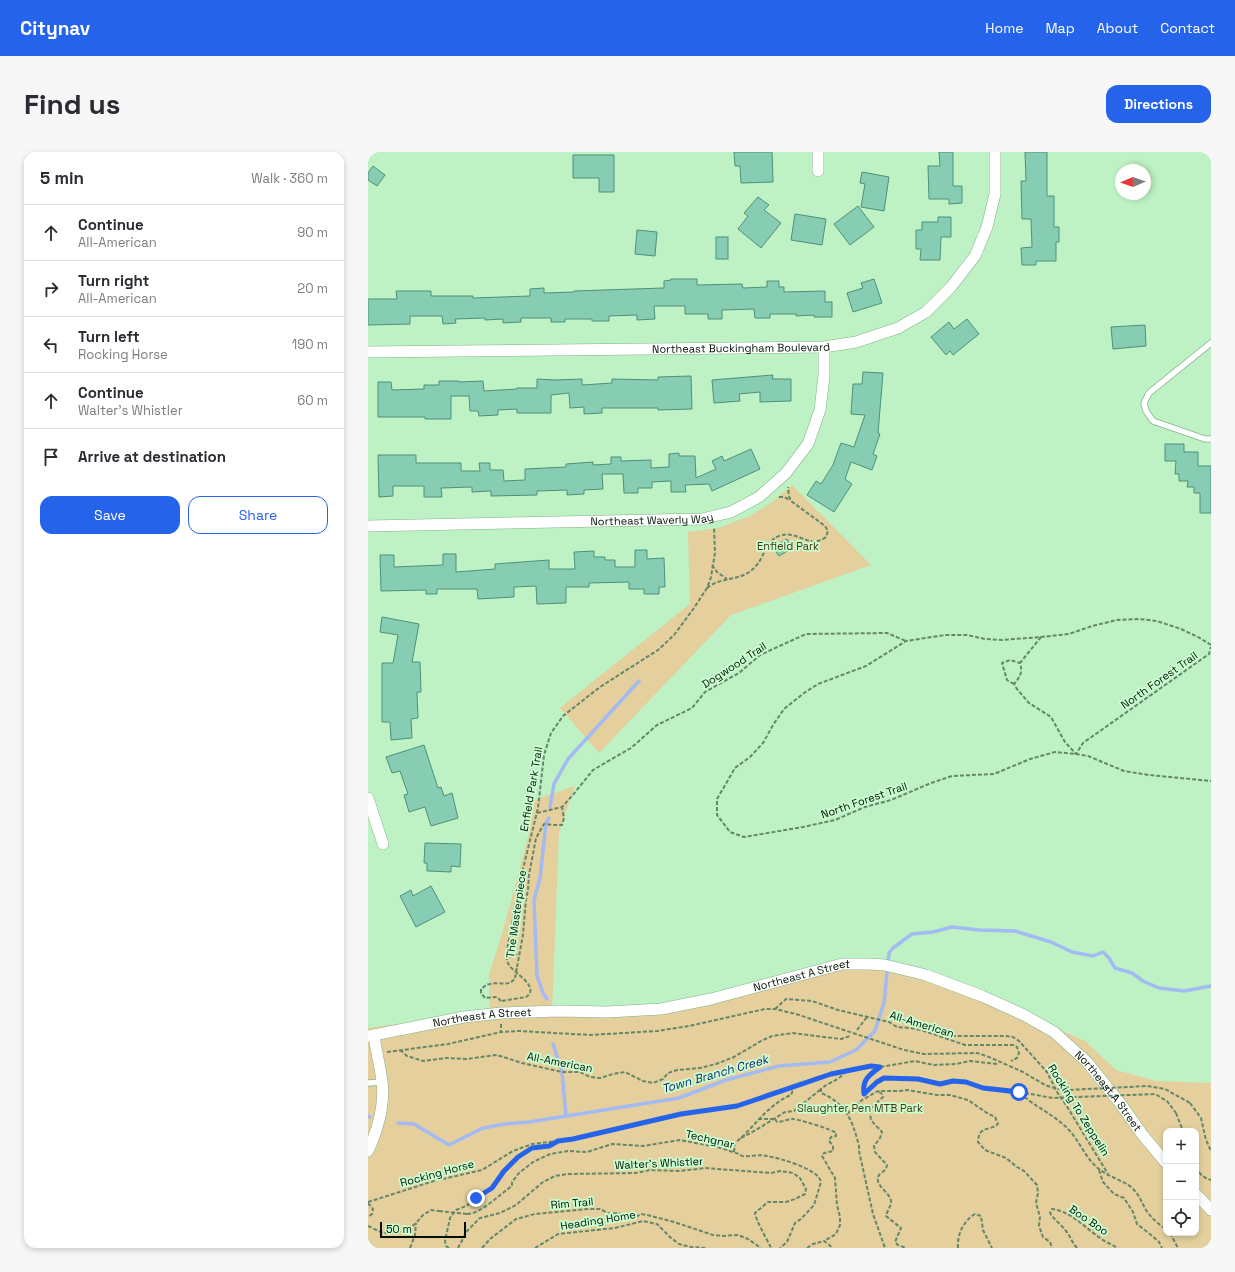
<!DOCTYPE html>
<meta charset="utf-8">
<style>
:root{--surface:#fff;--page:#f7f7f7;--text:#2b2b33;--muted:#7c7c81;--line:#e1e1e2;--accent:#2563eb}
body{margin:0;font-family:"Space Grotesk",sans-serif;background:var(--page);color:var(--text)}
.controls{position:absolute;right:12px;bottom:12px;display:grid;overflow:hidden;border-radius:8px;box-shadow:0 2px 6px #0003}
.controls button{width:36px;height:36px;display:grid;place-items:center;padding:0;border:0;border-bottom:1px solid var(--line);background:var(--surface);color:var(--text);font:20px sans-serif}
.compass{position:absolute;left:747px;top:12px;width:36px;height:36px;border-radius:50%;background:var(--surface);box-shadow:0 2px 6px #0003;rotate:268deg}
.scale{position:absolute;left:12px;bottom:10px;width:86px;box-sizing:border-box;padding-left:4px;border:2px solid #011003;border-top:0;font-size:11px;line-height:14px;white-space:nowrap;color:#011003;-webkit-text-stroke:3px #cbffd1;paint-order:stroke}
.stop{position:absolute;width:12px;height:12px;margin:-9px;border:3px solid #2563eb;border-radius:50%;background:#fff}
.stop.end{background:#2563eb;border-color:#fff;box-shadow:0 1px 4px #0008}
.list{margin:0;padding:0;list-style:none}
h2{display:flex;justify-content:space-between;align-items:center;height:52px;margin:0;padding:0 16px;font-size:17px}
h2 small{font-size:13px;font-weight:400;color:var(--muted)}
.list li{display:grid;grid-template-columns:26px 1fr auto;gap:12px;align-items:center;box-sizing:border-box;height:56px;padding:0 16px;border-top:1px solid var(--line)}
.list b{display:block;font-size:15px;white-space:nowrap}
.list p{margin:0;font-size:13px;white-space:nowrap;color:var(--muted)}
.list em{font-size:13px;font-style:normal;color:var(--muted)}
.actions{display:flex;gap:8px;padding:12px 16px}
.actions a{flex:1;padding:9px 0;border:1px solid var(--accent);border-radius:12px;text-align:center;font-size:14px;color:var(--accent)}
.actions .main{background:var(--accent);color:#fff}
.icon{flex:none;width:22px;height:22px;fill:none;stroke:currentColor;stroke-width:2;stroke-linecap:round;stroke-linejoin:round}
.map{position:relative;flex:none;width:843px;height:1096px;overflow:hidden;border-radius:12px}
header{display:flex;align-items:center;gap:24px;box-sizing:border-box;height:56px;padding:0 20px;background:var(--accent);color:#fff}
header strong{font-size:19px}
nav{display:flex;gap:22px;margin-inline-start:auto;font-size:14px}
.intro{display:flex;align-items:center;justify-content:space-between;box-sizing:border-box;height:96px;padding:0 24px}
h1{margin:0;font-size:28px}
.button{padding:10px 18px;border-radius:12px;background:var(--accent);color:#fff;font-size:14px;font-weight:700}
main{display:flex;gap:24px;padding:0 24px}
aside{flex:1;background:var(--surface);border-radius:12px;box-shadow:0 2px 6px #0003}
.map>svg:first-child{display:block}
.green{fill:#e4cf9d;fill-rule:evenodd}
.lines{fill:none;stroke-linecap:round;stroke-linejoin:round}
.stream{stroke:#a4baf3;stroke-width:3.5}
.building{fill:#87cdb3;stroke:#4c9179}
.lane-casing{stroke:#82b389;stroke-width:7}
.street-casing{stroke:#82b389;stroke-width:12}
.path{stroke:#658769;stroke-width:2;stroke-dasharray:4 2;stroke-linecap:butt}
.lane{stroke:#fff;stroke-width:5.5}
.street{stroke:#fff;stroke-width:11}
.path-bridge{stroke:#658769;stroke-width:2;stroke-dasharray:4 2;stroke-linecap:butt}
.route{stroke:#2563eb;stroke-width:5}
.labels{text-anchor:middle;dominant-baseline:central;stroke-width:3.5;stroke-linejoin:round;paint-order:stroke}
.street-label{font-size:11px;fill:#011003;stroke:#cbffd1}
.park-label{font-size:11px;fill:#433612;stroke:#cbffd1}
.water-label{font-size:12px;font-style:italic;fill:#101c6c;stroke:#cbffd1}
</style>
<header>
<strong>Citynav</strong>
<nav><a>Home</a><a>Map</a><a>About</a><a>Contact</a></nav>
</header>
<div class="intro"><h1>Find us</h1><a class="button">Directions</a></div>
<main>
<aside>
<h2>5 min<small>Walk · 360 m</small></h2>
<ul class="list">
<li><svg class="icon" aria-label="ahead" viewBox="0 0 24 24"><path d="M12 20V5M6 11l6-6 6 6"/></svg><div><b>Continue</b><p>All-American</p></div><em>90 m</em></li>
<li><svg class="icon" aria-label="right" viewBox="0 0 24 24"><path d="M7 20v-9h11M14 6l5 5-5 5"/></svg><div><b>Turn right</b><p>All-American</p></div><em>20 m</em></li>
<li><svg class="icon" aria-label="left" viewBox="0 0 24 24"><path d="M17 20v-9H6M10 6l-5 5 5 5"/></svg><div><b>Turn left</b><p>Rocking Horse</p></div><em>190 m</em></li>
<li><svg class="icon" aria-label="ahead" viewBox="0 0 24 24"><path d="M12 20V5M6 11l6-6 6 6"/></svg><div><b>Continue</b><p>Walter's Whistler</p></div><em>60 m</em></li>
<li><svg class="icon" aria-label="arrive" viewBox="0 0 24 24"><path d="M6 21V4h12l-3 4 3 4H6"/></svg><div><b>Arrive at destination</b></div></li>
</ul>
<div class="actions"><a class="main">Save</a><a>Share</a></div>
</aside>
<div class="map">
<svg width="843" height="1096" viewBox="0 0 843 1096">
<rect width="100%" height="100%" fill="#bef1c4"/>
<g class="green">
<path d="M 424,333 L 503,413 L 363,463 L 231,601 L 192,556 L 322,452 L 320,380 L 350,376 L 382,364 L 403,351 Z"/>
<path d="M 207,634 L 191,680 L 184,860 L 293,856 L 488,813 L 574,825 L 717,889 L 748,918 L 788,929 L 843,931 L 843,1096 L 0,1096 L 0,876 L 36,871 L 39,885 L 46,877 L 122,866 L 121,823 L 136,775 L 160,686 L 166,648 ZM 798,979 L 828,979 L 828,1081 L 798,1081 Z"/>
</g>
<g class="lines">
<g class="stream">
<path d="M 182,655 L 186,632 L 200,607 L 271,529"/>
<path d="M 179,847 L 175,841 L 169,824 L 166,748 L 172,726 L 178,671 L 181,666"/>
<path d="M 185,892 L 194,920 L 198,964"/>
<path d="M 0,964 L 2,965"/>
<path d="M 30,971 L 46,972 L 81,993 L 115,976 L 137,972 L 161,970 L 311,946 L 358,928 L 411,914 L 462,910 L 488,898 L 507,879 L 516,851 L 521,801 L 525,796 L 544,782 L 565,780 L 584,775 L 611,778 L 647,779 L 683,790 L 704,800 L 725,804 L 735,800 L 741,806 L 747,816 L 764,821 L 775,829 L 791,836 L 816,839 L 843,834"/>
</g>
</g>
<g class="building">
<path d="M 366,0 L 404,0 L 405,30 L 373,31 L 372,14 L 367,14 Z"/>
<path d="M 571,0 L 585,0 L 585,34 L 594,34 L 594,51 L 581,52 L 581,47 L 561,47 L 560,14 L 572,14 Z"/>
<path d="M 657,0 L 679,0 L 679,44 L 686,44 L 686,75 L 691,75 L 691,90 L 688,90 L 688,109 L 668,109 L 668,113 L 654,113 L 653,96 L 664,95 L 663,67 L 654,67 L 653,29 L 658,29 Z"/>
<path d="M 205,3 L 246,3 L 246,40 L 231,40 L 231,26 L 205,26 Z"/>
<path d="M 5,14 L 17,23 L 9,34 L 0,28 L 0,21 Z"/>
<path d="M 494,20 L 521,25 L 516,59 L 493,55 L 497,32 L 492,31 Z"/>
<path d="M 390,45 L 401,53 L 396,58 L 413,71 L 393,96 L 370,77 L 380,64 L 376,61 Z"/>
<path d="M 490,54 L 506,75 L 482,93 L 466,72 Z"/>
<path d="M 427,62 L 458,67 L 454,93 L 423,88 Z"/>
<path d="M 570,65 L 583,65 L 583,85 L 573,85 L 572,108 L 552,108 L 553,97 L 548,97 L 548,78 L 554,78 L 554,70 L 570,70 Z"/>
<path d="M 269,78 L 289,80 L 287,104 L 267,102 Z"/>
<rect x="348" y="85" width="12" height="22"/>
<path d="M 303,127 L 329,127 L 329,133 L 374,132 L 375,136 L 399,135 L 399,129 L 411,129 L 411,135 L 416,135 L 416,140 L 457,139 L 457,150 L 464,150 L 464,165 L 446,165 L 446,163 L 428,164 L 428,162 L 402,162 L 402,166 L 387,166 L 386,157 L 354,158 L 354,167 L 340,167 L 340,162 L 317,162 L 317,154 L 286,154 L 287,167 L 269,168 L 269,163 L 241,164 L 241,169 L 224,169 L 224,167 L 197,167 L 197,170 L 183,170 L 183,166 L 153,166 L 153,170 L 135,171 L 135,167 L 117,168 L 117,166 L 87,167 L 88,171 L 75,172 L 74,164 L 42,164 L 42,172 L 0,173 L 0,147 L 29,147 L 28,139 L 63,139 L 63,144 L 105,144 L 105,146 L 162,144 L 162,137 L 176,136 L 176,141 L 206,140 L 206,139 L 296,136 L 296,129 L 303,128 Z"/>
<path d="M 506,127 L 514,151 L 485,160 L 479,141 L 495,136 L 493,131 Z"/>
<path d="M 599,167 L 611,182 L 585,203 L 582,199 L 578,203 L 563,185 L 581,170 L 586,177 Z"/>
<path d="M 777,173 L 778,194 L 745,197 L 743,175 Z"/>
<path d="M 495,220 L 515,221 L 510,281 L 512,282 L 505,302 L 509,304 L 504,318 L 483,310 L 477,327 L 484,332 L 466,360 L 439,343 L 448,329 L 453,332 L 465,313 L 473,291 L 486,295 L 497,263 L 483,262 L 485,232 L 494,232 Z"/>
<path d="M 405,223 L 404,227 L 423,227 L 423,249 L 392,250 L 392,240 L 371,242 L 372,249 L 346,251 L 344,228 Z"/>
<path d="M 323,224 L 324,257 L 290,258 L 290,256 L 234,256 L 234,261 L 216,262 L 216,255 L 202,256 L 201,241 L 183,243 L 183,261 L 149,261 L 149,257 L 130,258 L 130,263 L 111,264 L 110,259 L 102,259 L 101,244 L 83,244 L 83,267 L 57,267 L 57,265 L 10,265 L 10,230 L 23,230 L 24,238 L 56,237 L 56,233 L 71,233 L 71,229 L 91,229 L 91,230 L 115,229 L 116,239 L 149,237 L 149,236 L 169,236 L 169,227 L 187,228 L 214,227 L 214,233 L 244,231 L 244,227 L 290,228 L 290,225 Z"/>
<path d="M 797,292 L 816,292 L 816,300 L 830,300 L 830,314 L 843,314 L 843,361 L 832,361 L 832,341 L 826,341 L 826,335 L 819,335 L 820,329 L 811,329 L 811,322 L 807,322 L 808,309 L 797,309 Z"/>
<path d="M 383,297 L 392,317 L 344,339 L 341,332 L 317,333 L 318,340 L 303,340 L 303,329 L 284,330 L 284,336 L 270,336 L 270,341 L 256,341 L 255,322 L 234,322 L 235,337 L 216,338 L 216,342 L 199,343 L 199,338 L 169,339 L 169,343 L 123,344 L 123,339 L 104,340 L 104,335 L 73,336 L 74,345 L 56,345 L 56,334 L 25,334 L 25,344 L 11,345 L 10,303 L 48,303 L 48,311 L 93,311 L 93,319 L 112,319 L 111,311 L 122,311 L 122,318 L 135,318 L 136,329 L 157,328 L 157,317 L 198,315 L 198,312 L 225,310 L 225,313 L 243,312 L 243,305 L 253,305 L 253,309 L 283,308 L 283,316 L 301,315 L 301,302 L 311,301 L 311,304 L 327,304 L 328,326 L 348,317 L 344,309 L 354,304 L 356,309 Z"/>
<path d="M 419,387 L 424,396 L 411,404 L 405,395 Z"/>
<path d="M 267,398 L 279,398 L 279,407 L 296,406 L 297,435 L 291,435 L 291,442 L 276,442 L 276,437 L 261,437 L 261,430 L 221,431 L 221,435 L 198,435 L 198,451 L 169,452 L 168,434 L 146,435 L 146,445 L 110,447 L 109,437 L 69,437 L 69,442 L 58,442 L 58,438 L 13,439 L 12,403 L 26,403 L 26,415 L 75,413 L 75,402 L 88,402 L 88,420 L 127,417 L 127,412 L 181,408 L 181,417 L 207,417 L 206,400 L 226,399 L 226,405 L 237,405 L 237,408 L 247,408 L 247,415 L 267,415 Z"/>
<path d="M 14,465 L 51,472 L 44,510 L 52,510 L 53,540 L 49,540 L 50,566 L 43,567 L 44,586 L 23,588 L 22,570 L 14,570 L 14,511 L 25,511 L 30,483 L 12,480 Z"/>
<path d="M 56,593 L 70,636 L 73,635 L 76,644 L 84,641 L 90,666 L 63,674 L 57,655 L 41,660 L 36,643 L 40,642 L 32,619 L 24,621 L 18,605 Z"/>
<path d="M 57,691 L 93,692 L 92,715 L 83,714 L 83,720 L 59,719 L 59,711 L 56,711 Z"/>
<path d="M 63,734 L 77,760 L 48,775 L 32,744 L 43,738 L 45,744 Z"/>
</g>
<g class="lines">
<g class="lane-casing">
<g id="lane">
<path d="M 843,191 L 781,241 L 776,251 L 778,259 L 785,269 L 837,287 L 843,287"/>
<path d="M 0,931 L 14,930"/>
</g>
</g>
<g class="street-casing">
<g id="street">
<path d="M 450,19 L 450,0"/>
<path id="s1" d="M 0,200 L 456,195 L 488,190 L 530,176 L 558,160 L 583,135 L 607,104 L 619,75 L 627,42 L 627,0"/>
<path id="s2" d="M 0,374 L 334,367 L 363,360 L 391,345 L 418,321 L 440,292 L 452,258 L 456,224 L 456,195"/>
<path d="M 0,646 L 15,692"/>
<path id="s3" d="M 0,884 L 96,865 L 133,861 L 191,859 L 239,860 L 293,857 L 343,847 L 474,812 L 501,812 L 517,813 L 558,823 L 614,844 L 656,863 L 686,880 L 719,910 L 752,951 L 774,982 L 798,1011"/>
<path d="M 0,999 C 10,977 17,953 14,929 C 12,914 8,899 6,883"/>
<path d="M 828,1042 L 843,1058"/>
</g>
</g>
<g class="path">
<path d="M 411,345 L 416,345 L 422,348"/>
<path d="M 344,413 L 349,420 L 359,427"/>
<path d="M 339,436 C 342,434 346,431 350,430 C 364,425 376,427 387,415 C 396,406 398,389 411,384 C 430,377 441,398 458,385 L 460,379 L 457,374 L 423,349 L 421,344 L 420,335"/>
<path d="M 673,485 L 652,511 C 655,520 652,525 646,532 L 649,537 L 661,551 L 683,565 L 697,590 L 708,602 L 715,591 L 841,502 L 843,495"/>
<path d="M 843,493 L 830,485 L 813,477 L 789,469 L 771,467 L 749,468 L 724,474 L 701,482 L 673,485 L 634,488 L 617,487 L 599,483 L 577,483 L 538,489 L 498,514 L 450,532 L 436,541 L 416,557 L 405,573 L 395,591 L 382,605 L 367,616 L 349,647 L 349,663 L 362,680 L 376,685 L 435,675 L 467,668 L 497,655 L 523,648 L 563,631 L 584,624 L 626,622 L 662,607 L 687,600 L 708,602 L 720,604 L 756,619 L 781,623 L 843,629"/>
<path d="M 646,532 L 639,528 L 634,511 L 642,508 L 652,511"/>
<path d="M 169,661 L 194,655 L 204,644 L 225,618 L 263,596 L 289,573 L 324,556 L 337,540 L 371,521 L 392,503 L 438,482 L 519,481 L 538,489"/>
<path d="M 139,805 L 151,802"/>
<path d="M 149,815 L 155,783 L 158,747 L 160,738 L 161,723 L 168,686 L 176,672 L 186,673 L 194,673 L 196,666 L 194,655"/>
<path d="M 133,849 L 129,845 L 117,846 L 113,841 L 113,837 C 116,835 118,832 122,832 C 131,829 141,836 147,826"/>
<path d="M 134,849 L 158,845 C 173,835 146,821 141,813 C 138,809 139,803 139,798 L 151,733 L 170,656 L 176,603 L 183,581 L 195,564 L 232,535 L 290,498 L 306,483 L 326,456 L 339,436 L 343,425 L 347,401 L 346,376"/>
<path d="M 407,857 L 418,847 L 444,849 L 470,858 L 521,870 L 529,875 L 542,876 L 553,878 L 597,893 L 645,893 L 649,895 L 651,901 L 649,906 L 643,909"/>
<path d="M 133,872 L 133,880"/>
<path d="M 489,878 L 499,865"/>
<path d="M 560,880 L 587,884 L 638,884 L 645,885 L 651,889 L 679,920 L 689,940 L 698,953 L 740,1022"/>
<path d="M 32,898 L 39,904 L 55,909 L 79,906 L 98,907 L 129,903 L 154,911 L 194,920 L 212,920 L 222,925 L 232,926 L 245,922 L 257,920 L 275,929 L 285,931 L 295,927 L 300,921 L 309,918 L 332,916 L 348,912 L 366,905 L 393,889 L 404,884 L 425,881 L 473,887 L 482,884"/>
<path d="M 19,900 L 80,892 L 133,880 L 151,879 L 222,883 L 289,879 L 321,874 L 397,857 L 407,857 L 428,862"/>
<path d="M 629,912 L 602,909 L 588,912 L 566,913 L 547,909 L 512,915 L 500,924 L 495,934 L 496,942 L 509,930 L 516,926 L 551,927 L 572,931 L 585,929 L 598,930 L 615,936 L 657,941"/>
<path d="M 478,919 C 472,928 461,930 453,937 L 453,941 C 478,951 485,970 491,994 L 491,999 L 505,1062 L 517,1096"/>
<path d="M 511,940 L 514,942 L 515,945 C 509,950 500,958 503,967 C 505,972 511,976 514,980 L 512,986 L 506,994 L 507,1000 L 519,1013 L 518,1017 C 516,1019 513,1021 511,1023 C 505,1033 522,1040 523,1049 C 523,1055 519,1059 518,1064 L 533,1076 L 527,1090 L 530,1093 L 538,1096"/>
<path d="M 652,941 C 667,955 687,963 701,978 C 712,990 718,1007 731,1017 C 741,1025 754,1028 763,1035 C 773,1044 773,1051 780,1061 C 785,1067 791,1073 798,1077"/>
<path d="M 822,951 L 833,966 L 838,988 L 843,999"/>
<path d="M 808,961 L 815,979"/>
<path d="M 479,962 L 494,948 L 510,939 L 532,939 L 539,938 L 569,943 L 582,943 L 600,948 L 619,961 L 627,965 L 630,972 C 620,980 611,973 610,990 L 617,998 L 638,1006 L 649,1015 L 656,1019 L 669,1033 L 670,1041 L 668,1051 L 672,1065 L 671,1074 L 675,1085 L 682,1090 L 684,1096"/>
<path d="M 390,967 L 406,967"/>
<path d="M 407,967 L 409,970 C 415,970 420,967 425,967 C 430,967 466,978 468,981 L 468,984 L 463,985 L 461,989 L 465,994 L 465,999 L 456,1001 L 454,1004 L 467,1026 L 469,1053 L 472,1065 L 472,1073 L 468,1082 L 456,1089"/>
<path d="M 373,986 L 388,978 L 417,960 L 426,959 L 453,937"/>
<path d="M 366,1000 L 367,991 C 386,976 399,953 423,943 L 426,935"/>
<path d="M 828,1015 C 831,1022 836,1026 843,1028"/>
<path d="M 731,1018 L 735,1030 L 746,1042 L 756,1046 L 765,1060 L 769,1072 L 783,1083 L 791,1090 L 794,1096"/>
<path d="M 0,1050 L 66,1029 L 114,1018 L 145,999 L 164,992 L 205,987 L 313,962 L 369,954 L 463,922 L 503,914 L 512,915"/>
<path d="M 0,1051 L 5,1057 L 4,1062 L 0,1065"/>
<path d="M 99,1062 C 113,1062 132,1042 144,1034 L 144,1030 L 151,1021 L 165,1010 L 182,1002 L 200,999 L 219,1000 L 244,992 L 275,994 L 312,988 L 353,996 L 371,1002 L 374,1004 C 382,1005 391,1002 399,1004 C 411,1006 451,1017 453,1030 L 446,1053 L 433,1067 L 427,1071 L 419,1090 L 412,1096"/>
<path d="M 0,1074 L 15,1081 L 21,1081 L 40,1078 L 48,1071 L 55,1063 L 63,1058 L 71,1059"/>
<path d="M 802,1081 L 810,1096"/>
<path d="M 42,1096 L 47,1083 L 48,1071"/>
<path d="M 81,1096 L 78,1094 L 77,1089 L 82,1066 L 84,1063 L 88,1058 L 98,1054 L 124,1036 L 137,1019 L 150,1005 L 164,996 L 181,994 L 188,990"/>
<path d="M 90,1096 L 99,1079 L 112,1066 L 132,1061 L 148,1053 L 175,1030 L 187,1024 L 200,1022 L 268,1021 L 282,1018 L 312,1019 L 337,1016 L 403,1021 L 412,1019 L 425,1021 L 432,1026 L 438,1037 L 437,1042 L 427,1047 L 418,1050 L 400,1050 L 387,1061 C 388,1069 399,1087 403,1096"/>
<path d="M 114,1096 L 122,1087 L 148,1067 L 167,1062 L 220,1057 L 232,1057 L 242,1062 L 249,1061 L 266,1066 L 273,1062 L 279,1063 L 306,1070 L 345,1083 L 354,1084 L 370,1083 L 380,1087 L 393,1096"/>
<path d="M 167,1096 L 190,1082 L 247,1076 L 275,1069 L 289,1072 L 303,1086 L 311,1092 L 323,1095 L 339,1096"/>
<path d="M 439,1096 L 445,1092 L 456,1089 L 465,1096"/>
<path d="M 590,1096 C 589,1083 595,1069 607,1062 L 613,1064 L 615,1078 L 624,1096"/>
<path d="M 709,1096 C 704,1091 703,1085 698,1079 C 693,1072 687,1069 682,1061 L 684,1057 C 704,1060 716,1075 732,1086 C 737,1090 744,1092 749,1096"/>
</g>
<use href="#lane" class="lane"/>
<use href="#street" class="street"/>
<g class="path-bridge">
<path d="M 147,826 L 149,815"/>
<path d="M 428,862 L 536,898 L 556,902 L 609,901 L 621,905 L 655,920 L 677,933 L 689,937 L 700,938 L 779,934 L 797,937 L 822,951"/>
<path d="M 657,941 L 685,946 L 787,942 L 799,949 L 808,961"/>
<path d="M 71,1059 L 99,1062"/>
</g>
</g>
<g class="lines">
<path class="route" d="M 108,1046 L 124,1036 L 136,1019 L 150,1005 L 164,996 L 181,994 L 190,989 L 205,987 L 313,962 L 369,954 L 463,922 L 503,914 L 512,915 C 501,923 494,928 496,942 L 509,930 L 516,926 L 550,927 L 572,932 L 585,929 L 598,930 L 615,936 L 651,940"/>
</g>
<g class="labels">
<g class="street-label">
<text stroke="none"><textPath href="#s1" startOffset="373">Northeast Buckingham Boulevard</textPath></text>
<text stroke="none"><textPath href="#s2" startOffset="284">Northeast Waverly Way</textPath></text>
<text transform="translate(366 513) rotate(-33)">Dogwood Trail</text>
<text transform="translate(791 528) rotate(-35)">North Forest Trail</text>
<text transform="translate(163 637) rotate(-80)">Enfield Park Trail</text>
<text transform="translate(496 648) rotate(-19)">North Forest Trail</text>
<text transform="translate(148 762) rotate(-82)">The Masterpiece</text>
<text stroke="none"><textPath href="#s3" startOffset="440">Northeast A Street</textPath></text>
<text stroke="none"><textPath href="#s3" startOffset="116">Northeast A Street</textPath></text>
<text transform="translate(554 872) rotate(17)">All-American</text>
<text transform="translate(192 910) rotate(11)">All-American</text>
<text stroke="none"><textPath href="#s3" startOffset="788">Northeast A Street</textPath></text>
<text transform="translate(711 958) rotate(58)">Rocking To Zeppelin</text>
<text transform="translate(342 987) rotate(13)">Techgnar</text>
<text transform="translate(291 1011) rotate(-3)">Walter's Whistler</text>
<text transform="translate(69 1021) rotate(-15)">Rocking Horse</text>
<text transform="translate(204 1051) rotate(-5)">Rim Trail</text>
<text transform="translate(230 1068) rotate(-9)">Heading Home</text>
<text transform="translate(721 1068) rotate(34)">Boo Boo</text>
</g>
<g class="park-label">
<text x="420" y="394">Enfield Park</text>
<text x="492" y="956">Slaughter Pen MTB Park</text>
</g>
<g class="water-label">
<text transform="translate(347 922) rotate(-16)">Town Branch Creek</text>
</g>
</g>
</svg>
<div class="controls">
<button>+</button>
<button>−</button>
<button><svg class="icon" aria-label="locate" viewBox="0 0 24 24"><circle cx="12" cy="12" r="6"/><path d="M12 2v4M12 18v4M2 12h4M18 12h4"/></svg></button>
</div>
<svg class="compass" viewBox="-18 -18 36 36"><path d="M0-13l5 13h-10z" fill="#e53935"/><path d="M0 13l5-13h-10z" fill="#7c7c81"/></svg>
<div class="scale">50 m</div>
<div class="stop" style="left:651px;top:940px"></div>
<div class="stop end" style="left:108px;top:1046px"></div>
</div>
</main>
